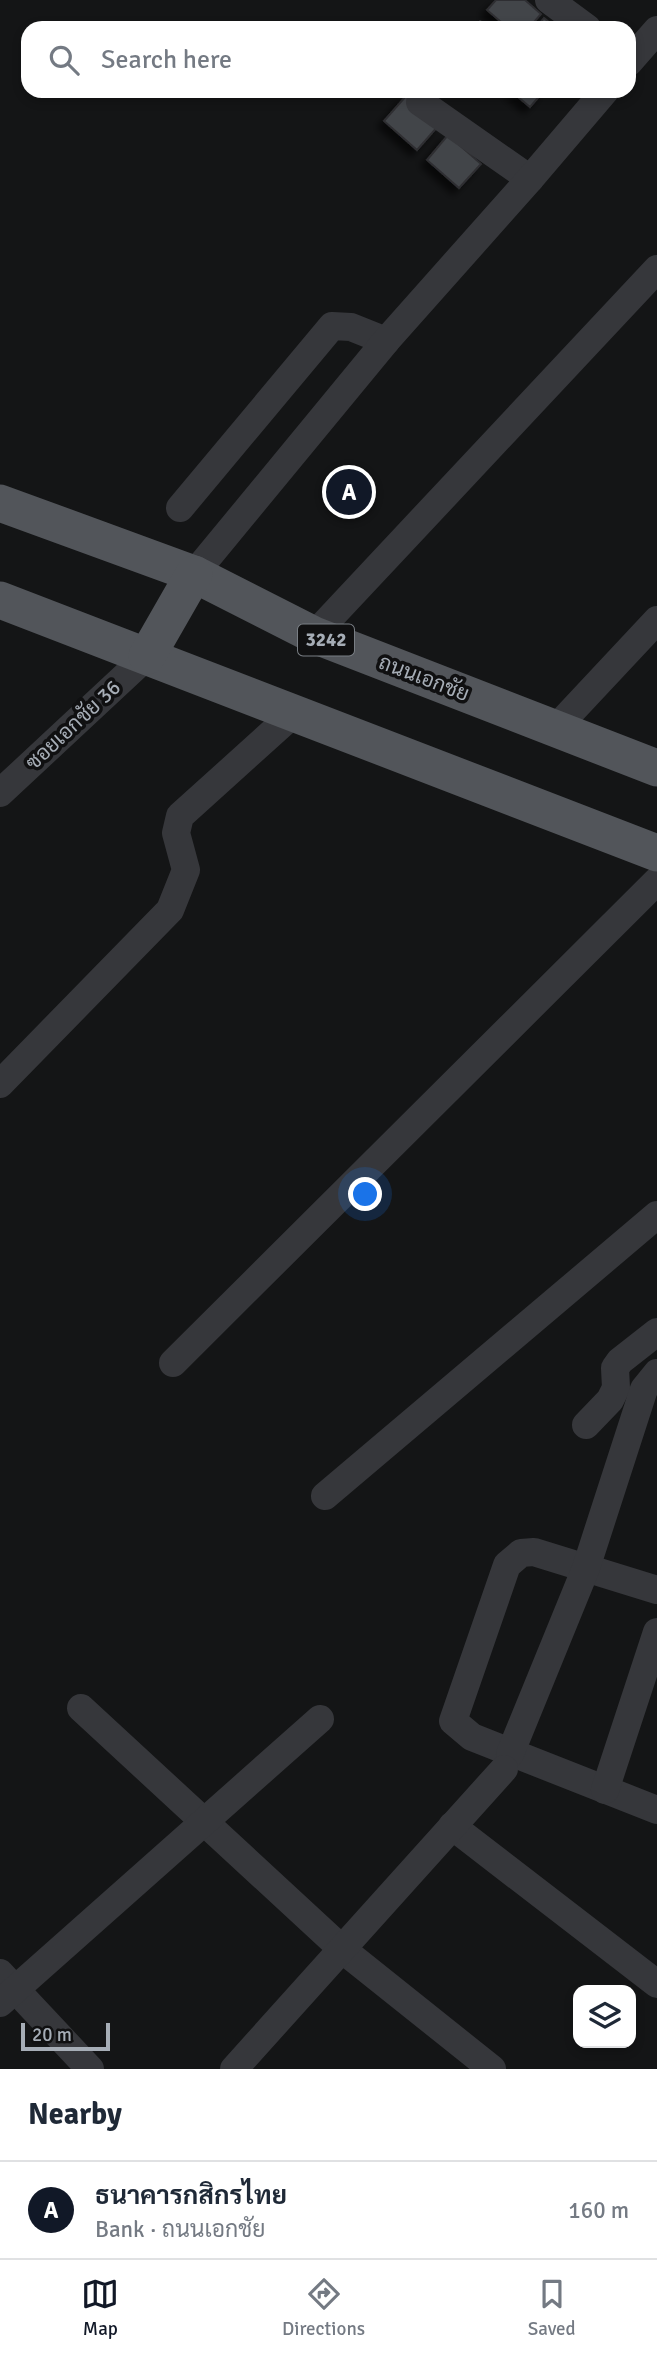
<!DOCTYPE html>
<meta charset="utf-8">
<style>
:root{--surface:#fff;--page:#f6f6f7;--text:#1f2937;--muted:#747a83;--line:#e0e1e3;--accent:#111827}
body{margin:0;font-family:Signika,Sarabun,sans-serif;background:var(--page);color:var(--text)}
.controls{position:absolute;right:21px;bottom:21px;display:grid;overflow:hidden;border-radius:14px;box-shadow:0 4px 10px #0003}
.controls button{width:63px;height:63px;display:grid;place-items:center;padding:0;border:0;border-bottom:2px solid var(--line);background:var(--surface);color:var(--text);font:35px sans-serif}
.scale{position:absolute;left:21px;bottom:18px;width:89px;box-sizing:border-box;padding-left:7px;border:4px solid #a6adb6;border-top:0;font-size:19px;line-height:24px;white-space:nowrap;color:#a6adb6;-webkit-text-stroke:5px #101011;paint-order:stroke}
.you{position:absolute;left:366px;top:1195px;width:24px;height:24px;margin:-18px;border:5px solid #fff;border-radius:50%;background:#1a73e8;box-shadow:0 0 0 10px #1a73e833}
.badge{display:grid;place-items:center;width:46px;height:46px;border-radius:50%;background:var(--accent);color:#fff;font-size:23px;font-weight:700}
.pin{position:absolute;translate:-50% -50%;border:4px solid #fff;box-shadow:0 2px 7px #0006}
.list{margin:0;padding:0;list-style:none}
h2{display:flex;justify-content:space-between;align-items:center;height:91px;margin:0;padding:0 28px;font-size:30px}
h2 small{font-size:23px;font-weight:400;color:var(--muted)}
.list li{display:grid;grid-template-columns:46px 1fr auto;gap:21px;align-items:center;box-sizing:border-box;height:98px;padding:0 28px;border-top:2px solid var(--line)}
.list b{display:block;font-size:26px;white-space:nowrap}
.list p{margin:0;font-size:23px;white-space:nowrap;color:var(--muted)}
.list em{font-size:23px;font-style:normal;color:var(--muted)}
.icon{flex:none;width:38px;height:38px;fill:none;stroke:currentColor;stroke-width:2;stroke-linecap:round;stroke-linejoin:round}
.map{position:relative;flex:none;width:657px;height:2069px;overflow:hidden}
.search{position:absolute;background:var(--surface);box-shadow:0 4px 10px #0003;left:21px;right:21px;top:21px;height:77px;display:flex;align-items:center;gap:18px;box-sizing:border-box;padding:0 24px;border-radius:21px;color:var(--muted);font-size:26px}
.sheet{height:189px;background:var(--surface)}
nav{display:flex;justify-content:space-around;align-items:center;box-sizing:border-box;height:98px;border-top:2px solid var(--line);background:var(--surface);font-size:19px;color:var(--muted)}
nav a{display:grid;justify-items:center;gap:4px}
nav .on{color:var(--accent)}
.map>svg:first-child{display:block}
.building{fill:#434549;stroke:#2f2f32;stroke-width:2;filter:url(#shadow)}
.lines{fill:none;stroke-linecap:round;stroke-linejoin:round}
.minor{stroke:#36373b;stroke-width:28}
.major{stroke:#52555a;stroke-width:37}
.labels{text-anchor:middle;dominant-baseline:central;stroke-width:7;stroke-linejoin:round;paint-order:stroke}
.shield{fill:#101011;stroke:#797e84;stroke-width:2}
.shield-label{font-size:19px;font-weight:bold;fill:#a6adb6}
.street-label{font-size:21px;fill:#a6adb6;stroke:#101011}
</style>
<div class="map">
<svg width="657" height="2069" viewBox="0 0 657 2069">
<defs>
<filter id="shadow"><feDropShadow dx="-6" dy="6" stdDeviation="3.5" flood-color="#0009"/></filter>
</defs>
<rect width="100%" height="100%" fill="#141516"/>
<g class="building">
<path d="M 496,0 L 525,0 L 541,14 L 529,28 L 508,28 L 487,10 Z"/>
<path d="M 544,18 L 556,28 L 536,28 Z"/>
<path d="M 480,21 L 488,28 L 473,28 Z"/>
<path d="M 511,91 L 544,91 L 530,107 Z"/>
<path d="M 406,96 L 439,125 L 417,150 L 384,121 Z"/>
<path d="M 448,135 L 481,164 L 459,188 L 427,160 Z"/>
</g>
<g class="lines">
<g class="minor">
<path d="M 549,0 L 587,28"/>
<path d="M 629,62 L 657,30"/>
<path d="M 420,102 L 530,179"/>
<path d="M 180,508 L 332,326 L 351,327 L 386,341"/>
<path d="M 194,574 L 386,341 L 530,179 L 605,91"/>
<path d="M 314,635 L 657,269"/>
<path d="M 555,729 L 657,620"/>
<path d="M 0,793 L 147,656"/>
<path d="M 0,1084 L 170,910 L 186,870 L 176,833 L 180,816 L 293,714"/>
<path d="M 173,1363 L 657,881"/>
<path d="M 586,1425 L 610,1400 L 616,1388 L 615,1368 L 620,1361 L 657,1332"/>
<path d="M 325,1496 L 657,1215"/>
<path d="M 657,1590 L 534,1552 L 521,1553 L 507,1565 L 453,1721 L 472,1737 L 657,1810"/>
<path d="M 81,1708 L 343,1950 L 492,2069"/>
<path d="M 510,1754 L 586,1568 L 644,1389 L 657,1373"/>
<path d="M 605,1790 L 657,1632"/>
<path d="M 452,1826 L 657,1984"/>
<path d="M 0,1973 L 90,2069"/>
<path d="M 0,2003 L 320,1719"/>
<path d="M 234,2069 L 504,1769"/>
</g>
<g class="major">
<path d="M 0,503 L 194,574 L 314,635 L 657,768"/>
<path d="M 0,600 L 657,853"/>
<path d="M 147,656 L 194,574"/>
</g>
</g>
<g class="labels">
<rect class="shield" x="298" y="624.5" width="56" height="31" rx="5"/>
<g class="shield-label">
<text x="326" y="640">3242</text>
</g>
<g class="street-label">
<text transform="translate(424 678) rotate(21)">ถนนเอกชัย</text>
<text transform="translate(73 725) rotate(-43)">ซอยเอกชัย 36</text>
</g>
</g>
</svg>
<div class="controls">
<button><svg class="icon" aria-label="layers" viewBox="0 0 24 24"><path d="M12 4l9 5-9 5-9-5zM3 14l9 5 9-5"/></svg></button>
</div>
<div class="scale">20 m</div>
<div class="you"></div>
<div class="pin badge" style="left:349px;top:492px">A</div>
<div class="search"><svg class="icon" aria-label="search" viewBox="0 0 24 24"><circle cx="10" cy="10" r="6"/><path d="M15 15l6 6"/></svg>Search here</div>
</div>
<section class="sheet">
<h2>Nearby<small></small></h2>
<ul class="list">
<li><span class="badge">A</span><div><b>ธนาคารกสิกรไทย</b><p>Bank · ถนนเอกชัย</p></div><em>160 m</em></li>
</ul>
</section>
<nav>
<a class="on"><svg class="icon" aria-label="map" viewBox="0 0 24 24"><path d="M3 6l6-2 6 2 6-2v14l-6 2-6-2-6 2zM9 4v14M15 6v14"/></svg>Map</a>
<a><svg class="icon" aria-label="directions" viewBox="0 0 24 24"><path d="M12 3l9 9-9 9-9-9zM9 14v-3h6M13 9l2 2-2 2"/></svg>Directions</a>
<a><svg class="icon" aria-label="saved" viewBox="0 0 24 24"><path d="M7 4h10v16l-5-4-5 4z"/></svg>Saved</a>
</nav>
